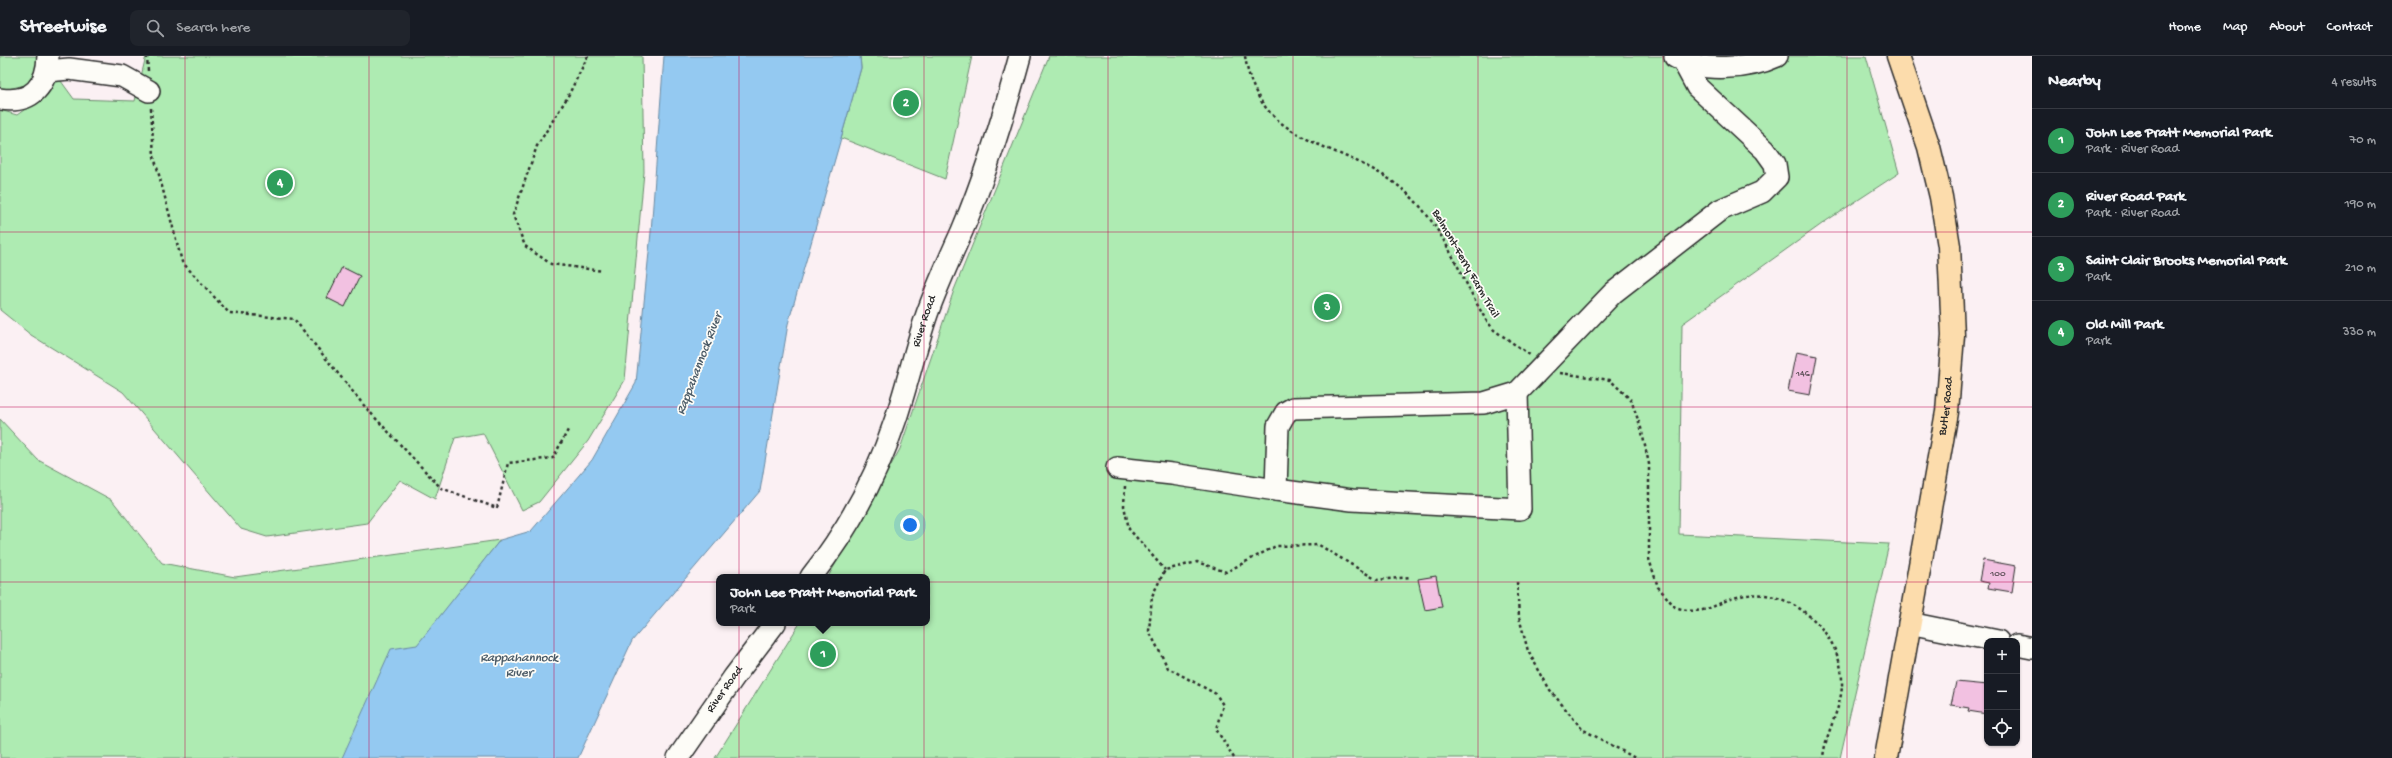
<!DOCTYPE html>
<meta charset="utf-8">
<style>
:root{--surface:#171b24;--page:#20242c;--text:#f1f3f6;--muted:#9ea1a6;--line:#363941;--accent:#0f766e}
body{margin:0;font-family:"Gochi Hand",sans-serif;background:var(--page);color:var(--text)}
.controls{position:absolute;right:12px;bottom:12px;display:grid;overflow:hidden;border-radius:8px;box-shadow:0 1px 3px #0004}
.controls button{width:36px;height:36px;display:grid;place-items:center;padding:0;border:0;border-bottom:1px solid var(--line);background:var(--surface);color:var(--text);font:20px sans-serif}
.you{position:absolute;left:910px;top:469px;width:14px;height:14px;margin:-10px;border:3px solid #fff;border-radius:50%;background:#1a73e8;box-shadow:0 0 0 6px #1a73e833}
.badge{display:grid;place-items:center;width:26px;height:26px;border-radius:50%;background:var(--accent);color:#fff;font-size:13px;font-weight:700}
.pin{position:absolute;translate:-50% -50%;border:2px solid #fff;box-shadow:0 1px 4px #0006}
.popup{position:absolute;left:716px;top:518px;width:214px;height:52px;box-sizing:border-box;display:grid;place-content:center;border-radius:8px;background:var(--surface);filter:drop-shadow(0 1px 3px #0005);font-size:13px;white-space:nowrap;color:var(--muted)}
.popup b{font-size:15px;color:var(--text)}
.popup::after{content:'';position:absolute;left:50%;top:100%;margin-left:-8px;border:8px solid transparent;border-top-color:var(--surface)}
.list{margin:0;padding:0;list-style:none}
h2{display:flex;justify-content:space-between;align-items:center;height:52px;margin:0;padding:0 16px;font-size:17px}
h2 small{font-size:13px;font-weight:400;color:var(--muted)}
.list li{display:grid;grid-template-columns:26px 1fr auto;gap:12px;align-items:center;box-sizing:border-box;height:64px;padding:0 16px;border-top:1px solid var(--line)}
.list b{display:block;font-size:15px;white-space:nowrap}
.list p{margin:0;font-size:13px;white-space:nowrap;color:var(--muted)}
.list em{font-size:13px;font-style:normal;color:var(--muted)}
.icon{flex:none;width:22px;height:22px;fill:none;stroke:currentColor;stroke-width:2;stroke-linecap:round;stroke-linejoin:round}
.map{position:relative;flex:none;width:2032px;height:702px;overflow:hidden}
header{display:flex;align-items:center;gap:24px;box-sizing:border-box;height:56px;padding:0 20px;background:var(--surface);border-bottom:1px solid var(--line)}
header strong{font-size:19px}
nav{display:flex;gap:22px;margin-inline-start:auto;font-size:14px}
.search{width:280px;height:36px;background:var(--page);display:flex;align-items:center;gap:10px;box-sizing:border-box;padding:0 14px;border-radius:8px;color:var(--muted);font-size:15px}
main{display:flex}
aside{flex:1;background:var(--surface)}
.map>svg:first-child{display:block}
.green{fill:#aeebb2;stroke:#6c8b6e}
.water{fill:#94c9f1;stroke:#6a8aa2}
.building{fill:#f2c1e1;stroke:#2b2b2b}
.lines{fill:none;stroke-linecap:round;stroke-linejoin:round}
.minor-casing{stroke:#2b2b2b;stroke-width:24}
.major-casing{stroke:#2b2b2b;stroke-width:25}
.path{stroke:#2b2b2b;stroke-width:2.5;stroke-dasharray:3 3;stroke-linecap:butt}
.minor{stroke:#fdfcf7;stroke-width:21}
.major{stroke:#fcdcac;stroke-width:22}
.grid{fill:none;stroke:#c2185b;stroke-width:1;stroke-opacity:0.55}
.labels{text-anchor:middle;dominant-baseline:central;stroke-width:3.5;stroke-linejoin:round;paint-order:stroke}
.number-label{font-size:10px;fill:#5d5058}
.street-label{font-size:12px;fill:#2b2b2b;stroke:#fdfcf7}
.water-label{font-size:13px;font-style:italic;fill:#4a5a66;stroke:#fdfcf7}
</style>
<header>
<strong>Streetwise</strong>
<div class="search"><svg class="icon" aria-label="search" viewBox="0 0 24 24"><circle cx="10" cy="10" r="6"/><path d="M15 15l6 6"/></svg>Search here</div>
<nav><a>Home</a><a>Map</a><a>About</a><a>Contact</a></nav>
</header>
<main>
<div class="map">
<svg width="2032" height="702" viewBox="0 0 2032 702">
<rect width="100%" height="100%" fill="#fbf0f3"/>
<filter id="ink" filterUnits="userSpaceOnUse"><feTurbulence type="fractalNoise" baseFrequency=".025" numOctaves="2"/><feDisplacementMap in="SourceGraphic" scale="8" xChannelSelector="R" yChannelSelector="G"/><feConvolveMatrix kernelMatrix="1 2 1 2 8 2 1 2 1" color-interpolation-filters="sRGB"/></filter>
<g filter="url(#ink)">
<g class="green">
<path d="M 0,0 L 42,0 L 29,28 L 0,35 Z"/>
<path d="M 146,0 L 642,0 L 644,116 L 625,324 L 588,385 L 539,446 L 522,454 L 483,377 L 455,382 L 435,443 L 400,424 L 367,467 L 267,481 L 241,473 L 123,336 L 31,279 L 0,254 L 0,54 L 17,59 L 42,41 L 58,21 L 74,43 L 135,45 Z"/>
<path d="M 860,0 L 972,0 L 945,123 L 841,82 L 861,12 Z"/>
<path d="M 1049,0 L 1866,0 L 1899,117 L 1826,165 L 1682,268 L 1679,478 L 1889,488 L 1840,702 L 715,702 L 800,567 L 927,567 L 927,521 L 828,521 L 900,393 L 954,234 Z"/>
<path d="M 0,363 L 38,404 L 112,444 L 162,507 L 235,521 L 500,484 L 417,590 L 343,702 L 0,702 Z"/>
</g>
<path class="water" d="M 664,0 L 860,0 L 861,12 L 788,268 L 760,435 L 632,585 L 578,702 L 342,702 L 391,593 L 417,589 L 500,484 L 531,475 L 592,404 L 636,327 L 651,176 Z"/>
<g class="building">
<path d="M 342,211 L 360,220 L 345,251 L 327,242 Z"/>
<path d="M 1796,296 L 1817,300 L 1810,339 L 1788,335 Z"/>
<path d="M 1983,504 L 2016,510 L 2012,536 L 1988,532 L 1989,527 L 1979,525 Z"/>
<path d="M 1436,520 L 1442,551 L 1425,554 L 1418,523 Z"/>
<path d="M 1956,626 L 1987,629 L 1987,658 L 1968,655 L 1969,652 L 1951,649 Z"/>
</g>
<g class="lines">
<g class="minor-casing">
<g id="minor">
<path d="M 1675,1 C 1702,17 1749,13 1777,0"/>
<path d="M 47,15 L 69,13 L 122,20 L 149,35"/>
<path d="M 0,43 C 32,48 47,30 48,0"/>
<path d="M 1117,412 L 1172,418 L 1276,434 L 1278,370 L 1286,356 L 1293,352 L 1484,347 L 1517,337 L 1613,237 L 1720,154 L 1762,136 L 1777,121 L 1775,108 L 1765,94 L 1697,31 L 1683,5"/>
<path d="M 1276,434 L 1352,444 L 1520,453 L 1517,337"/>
<path id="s1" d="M 811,521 C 848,474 876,422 895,365 C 907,330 915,293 927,258 C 937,230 950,202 962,175 C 986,119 1004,59 1020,0"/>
<path d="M 1909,567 L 1998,585"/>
<path d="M 2017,589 L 2032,592"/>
<path id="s2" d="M 678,702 L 734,621 L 775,567"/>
</g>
</g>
<g class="major-casing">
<g id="major">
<path id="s3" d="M 1886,702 L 1947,356 L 1953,279 L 1949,190 L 1941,141 L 1929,91 L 1898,0"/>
</g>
</g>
<g class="path">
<path d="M 147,0 L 148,15"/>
<path d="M 588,0 L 567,42 L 537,90 L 513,159 L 525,190 L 551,208 L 603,215"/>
<path d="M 1245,0 C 1259,96 1349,83 1408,138 C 1444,171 1461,222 1486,264 L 1494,274 L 1530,299"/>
<path d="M 151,52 L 154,100 L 182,206 L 229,257 L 294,263 L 366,352 L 441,432 L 497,452 L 508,407 L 553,402 L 568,374"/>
<path d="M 1560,317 L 1610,324 L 1631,344 L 1641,372 L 1649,408 L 1649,503 L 1658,531 L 1675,551 C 1708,562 1713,546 1741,540 C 1790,529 1842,577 1842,625 C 1843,651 1825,676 1823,702"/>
<path d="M 1125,430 L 1124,450 L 1129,473 L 1165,514"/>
<path d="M 1517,526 L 1519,561 L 1528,595 L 1550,634 L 1582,673 L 1635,702"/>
<path d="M 1234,702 L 1216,673 L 1223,649 L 1216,638 L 1168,612 L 1149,575 L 1152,540 L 1165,514 L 1197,506 L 1226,516 L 1276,490 L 1319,489 L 1377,524 L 1410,521"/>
</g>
<use href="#minor" class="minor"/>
<use href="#major" class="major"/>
</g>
</g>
<path class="grid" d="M 185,0 L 185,702M 369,0 L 369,702M 554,0 L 554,702M 739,0 L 739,702M 924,0 L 924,702M 1108,0 L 1108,702M 1293,0 L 1293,702M 1478,0 L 1478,702M 1663,0 L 1663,702M 1847,0 L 1847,702M 0,176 L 2032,176M 0,351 L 2032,351M 0,526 L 2032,526"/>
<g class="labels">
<g class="number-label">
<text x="1803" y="318">146</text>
<text x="1998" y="518">100</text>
</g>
<g class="street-label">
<text transform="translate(1465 208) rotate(60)">Belmont-Ferry Farm Trail</text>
<text stroke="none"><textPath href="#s1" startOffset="282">River Road</textPath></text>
<text stroke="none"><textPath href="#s3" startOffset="357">Butler Road</textPath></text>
<text stroke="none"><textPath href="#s2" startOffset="83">River Road</textPath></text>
</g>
<g class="water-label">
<text transform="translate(700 308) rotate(-69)">Rappahannock River</text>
<text x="519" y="602">Rappahannock<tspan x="519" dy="15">River</tspan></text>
</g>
</g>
</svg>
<div class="controls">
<button>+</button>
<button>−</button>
<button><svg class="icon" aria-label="locate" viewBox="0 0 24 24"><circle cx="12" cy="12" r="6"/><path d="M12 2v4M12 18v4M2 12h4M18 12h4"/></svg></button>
</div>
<div class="you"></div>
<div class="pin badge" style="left:823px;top:598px;background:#2e9e5b">1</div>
<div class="popup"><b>John Lee Pratt Memorial Park</b>Park</div>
<div class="pin badge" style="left:906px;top:47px;background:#2e9e5b">2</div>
<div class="pin badge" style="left:1327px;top:251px;background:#2e9e5b">3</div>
<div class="pin badge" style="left:280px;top:127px;background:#2e9e5b">4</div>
</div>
<aside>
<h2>Nearby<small>4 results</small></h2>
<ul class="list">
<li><span class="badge" style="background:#2e9e5b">1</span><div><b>John Lee Pratt Memorial Park</b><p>Park · River Road</p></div><em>70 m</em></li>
<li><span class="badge" style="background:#2e9e5b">2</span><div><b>River Road Park</b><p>Park · River Road</p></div><em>190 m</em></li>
<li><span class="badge" style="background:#2e9e5b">3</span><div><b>Saint Clair Brooks Memorial Park</b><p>Park</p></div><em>210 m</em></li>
<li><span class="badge" style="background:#2e9e5b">4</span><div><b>Old Mill Park</b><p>Park</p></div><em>330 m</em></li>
</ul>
</aside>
</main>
